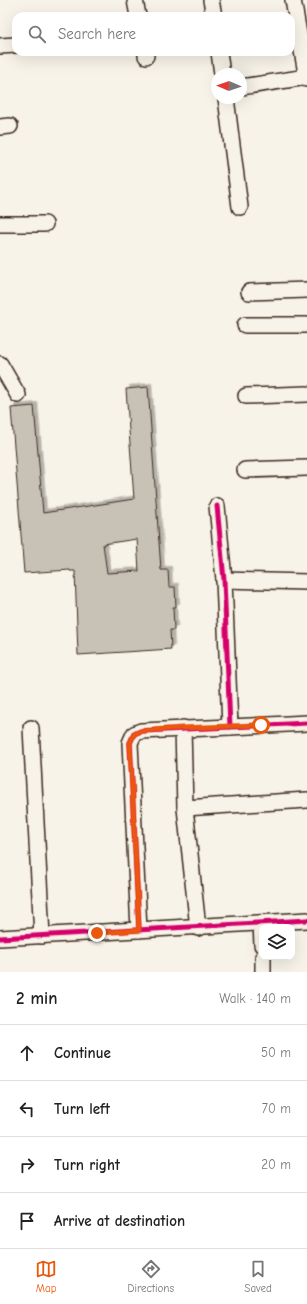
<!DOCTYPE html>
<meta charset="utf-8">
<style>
:root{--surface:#fff;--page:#f2f2f2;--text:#222;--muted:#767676;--line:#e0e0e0;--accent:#ea580c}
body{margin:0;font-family:"Comic Neue",sans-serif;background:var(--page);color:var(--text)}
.controls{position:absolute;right:12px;bottom:12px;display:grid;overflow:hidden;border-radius:8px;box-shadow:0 4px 16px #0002}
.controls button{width:36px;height:36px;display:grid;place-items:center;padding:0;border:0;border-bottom:1px solid var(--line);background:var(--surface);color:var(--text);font:20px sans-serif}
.compass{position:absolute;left:211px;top:68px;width:36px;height:36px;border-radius:50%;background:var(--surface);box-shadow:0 4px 16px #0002;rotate:272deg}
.stop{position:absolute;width:12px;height:12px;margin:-9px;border:3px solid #ea580c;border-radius:50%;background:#fff}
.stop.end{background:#ea580c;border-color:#fff;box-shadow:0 1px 4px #0008}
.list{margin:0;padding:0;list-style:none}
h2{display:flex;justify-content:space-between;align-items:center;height:52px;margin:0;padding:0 16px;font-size:17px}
h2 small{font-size:13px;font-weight:400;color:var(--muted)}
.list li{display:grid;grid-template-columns:26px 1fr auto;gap:12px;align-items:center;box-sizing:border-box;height:56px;padding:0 16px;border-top:1px solid var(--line)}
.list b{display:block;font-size:15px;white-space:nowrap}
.list em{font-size:13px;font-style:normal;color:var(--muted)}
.icon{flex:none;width:22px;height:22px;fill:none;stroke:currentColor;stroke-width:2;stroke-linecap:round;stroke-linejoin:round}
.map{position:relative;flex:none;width:307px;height:972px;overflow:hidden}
.search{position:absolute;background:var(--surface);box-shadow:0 4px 16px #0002;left:12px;right:12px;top:12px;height:44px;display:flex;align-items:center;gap:10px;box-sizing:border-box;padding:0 14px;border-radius:12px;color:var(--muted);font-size:15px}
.sheet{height:276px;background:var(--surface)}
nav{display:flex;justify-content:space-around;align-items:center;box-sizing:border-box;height:56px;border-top:1px solid var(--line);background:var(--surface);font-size:11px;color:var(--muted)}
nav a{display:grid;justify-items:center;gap:2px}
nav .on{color:var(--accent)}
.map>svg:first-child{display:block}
.building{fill:#c8c1b6;stroke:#3b2a1e;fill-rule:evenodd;filter:url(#shadow)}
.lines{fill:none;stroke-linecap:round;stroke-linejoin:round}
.street-casing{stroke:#3b2a1e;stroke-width:18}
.street{stroke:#f7f3e8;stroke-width:15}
.cycleway-casing{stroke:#f7f3e8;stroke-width:8}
.cycleway{stroke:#d6006c;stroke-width:5}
.route{stroke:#ea580c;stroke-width:5}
</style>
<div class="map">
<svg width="307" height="972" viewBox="0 0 307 972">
<defs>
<filter id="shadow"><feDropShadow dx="3.5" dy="-3.5" stdDeviation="0" flood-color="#0004"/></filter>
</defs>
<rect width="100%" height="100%" fill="#f7f3e8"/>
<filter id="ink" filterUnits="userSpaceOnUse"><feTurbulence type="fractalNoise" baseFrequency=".025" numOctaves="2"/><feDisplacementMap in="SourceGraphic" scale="8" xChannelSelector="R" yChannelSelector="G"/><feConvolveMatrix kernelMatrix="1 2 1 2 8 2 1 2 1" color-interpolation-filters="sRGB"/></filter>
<g filter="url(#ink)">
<path class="building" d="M 148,387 L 161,570 L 168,570 L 169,587 L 175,587 L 176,607 L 173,607 L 174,630 L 170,630 L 171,649 L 78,655 L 75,571 L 70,571 L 70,570 L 24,573 L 11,408 L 34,406 L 43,513 L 134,499 L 126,389 ZM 137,539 L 139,571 L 107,573 L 103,544 Z"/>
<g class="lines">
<g class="street-casing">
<g id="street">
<path d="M 135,0 L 138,16"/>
<path d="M 211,0 L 214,16"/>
<path d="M 293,0 L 307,79"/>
<path d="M 0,46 L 16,45"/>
<path d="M 146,52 L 146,56"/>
<path d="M 219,52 L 222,74"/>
<path d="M 241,87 L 307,77"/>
<path d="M 226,98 L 240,207"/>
<path d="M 0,127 L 10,126"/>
<path d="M 0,224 L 45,224"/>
<path d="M 249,292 L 307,290"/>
<path d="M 245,325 L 307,325"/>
<path d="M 0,364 L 18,395"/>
<path d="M 246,396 L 307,394"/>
<path d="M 245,470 L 307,468"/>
<path d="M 217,506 L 224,580 L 230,727 L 307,723"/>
<path d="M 224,580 L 307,582"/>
<path d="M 31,728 L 42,936"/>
<path d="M 183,728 L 185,808 L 198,928"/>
<path d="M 185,808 L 307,800"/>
<path d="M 261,923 L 262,945"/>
<path d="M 139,930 L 130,743 L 134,734 L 141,731 L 230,727"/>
<path d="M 0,938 L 307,920"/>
<path d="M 263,957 L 263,972"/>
</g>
</g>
<use href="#street" class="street"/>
<g class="cycleway-casing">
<g id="cycleway">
<path d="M 217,506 L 224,580 L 230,727 L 307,723"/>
<path d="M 139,930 L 130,743 L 134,734 L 141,731 L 230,727"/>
<path d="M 0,938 L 307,920"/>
</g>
</g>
<use href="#cycleway" class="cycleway"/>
</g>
</g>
<g class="lines" filter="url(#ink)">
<path class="route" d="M 97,933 L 139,930 L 130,743 L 134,734 L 141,731 L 183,728 L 261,725"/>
</g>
</svg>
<div class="controls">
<button><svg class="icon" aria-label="layers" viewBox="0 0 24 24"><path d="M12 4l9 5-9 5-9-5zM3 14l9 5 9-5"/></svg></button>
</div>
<svg class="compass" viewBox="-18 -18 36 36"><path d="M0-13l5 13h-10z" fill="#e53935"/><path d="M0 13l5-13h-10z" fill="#767676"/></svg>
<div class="stop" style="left:261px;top:725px"></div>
<div class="stop end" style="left:97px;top:933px"></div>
<div class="search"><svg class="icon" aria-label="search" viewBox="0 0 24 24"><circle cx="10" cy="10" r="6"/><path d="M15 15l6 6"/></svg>Search here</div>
</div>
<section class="sheet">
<h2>2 min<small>Walk · 140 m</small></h2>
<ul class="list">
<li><svg class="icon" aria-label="ahead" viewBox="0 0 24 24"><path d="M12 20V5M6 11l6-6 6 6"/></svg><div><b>Continue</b></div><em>50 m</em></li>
<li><svg class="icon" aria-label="left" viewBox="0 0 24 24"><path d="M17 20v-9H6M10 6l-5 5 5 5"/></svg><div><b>Turn left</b></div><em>70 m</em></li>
<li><svg class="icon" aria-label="right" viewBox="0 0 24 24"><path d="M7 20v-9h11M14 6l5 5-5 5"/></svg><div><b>Turn right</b></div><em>20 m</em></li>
<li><svg class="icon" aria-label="arrive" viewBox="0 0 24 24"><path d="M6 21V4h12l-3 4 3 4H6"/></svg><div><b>Arrive at destination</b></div></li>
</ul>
</section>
<nav>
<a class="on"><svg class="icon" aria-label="map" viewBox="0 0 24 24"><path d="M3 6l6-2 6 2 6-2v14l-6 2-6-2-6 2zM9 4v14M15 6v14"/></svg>Map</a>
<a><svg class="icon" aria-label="directions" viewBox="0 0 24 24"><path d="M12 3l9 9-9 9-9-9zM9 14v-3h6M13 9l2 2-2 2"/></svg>Directions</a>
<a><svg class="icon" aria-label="saved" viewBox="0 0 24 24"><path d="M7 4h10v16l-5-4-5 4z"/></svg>Saved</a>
</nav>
